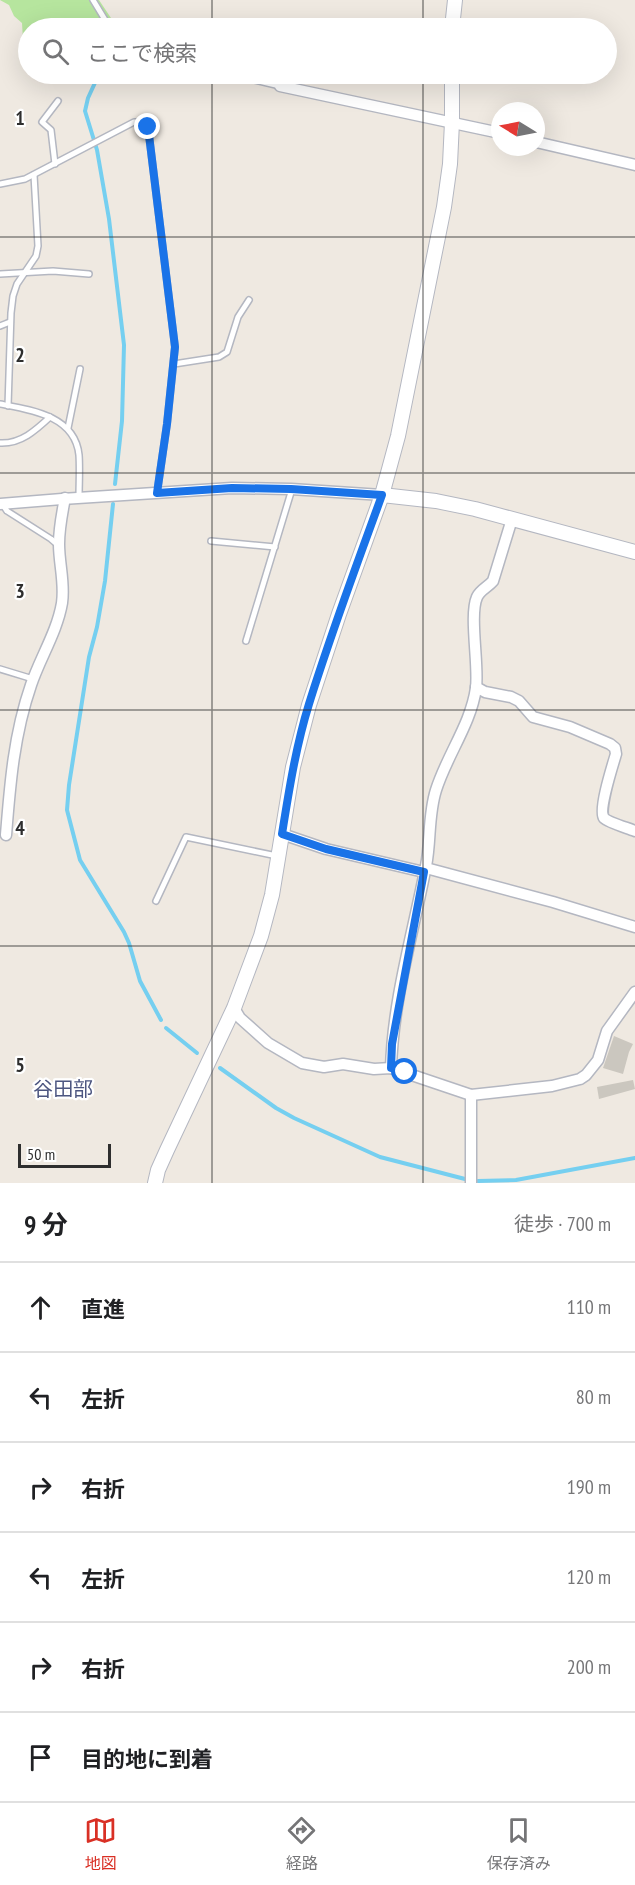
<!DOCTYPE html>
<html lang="ja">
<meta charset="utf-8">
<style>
:root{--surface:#fff;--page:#f2f2f2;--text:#202124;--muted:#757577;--line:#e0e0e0;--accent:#d93025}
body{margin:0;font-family:"PT Sans Narrow","Noto Sans JP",sans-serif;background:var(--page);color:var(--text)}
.compass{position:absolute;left:491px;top:102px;width:54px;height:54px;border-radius:50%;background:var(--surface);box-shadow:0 6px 24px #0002;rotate:280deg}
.scale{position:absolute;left:18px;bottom:15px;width:93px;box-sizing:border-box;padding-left:6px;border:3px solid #2e2e2e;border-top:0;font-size:16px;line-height:21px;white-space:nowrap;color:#2e2e2e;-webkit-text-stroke:4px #fff;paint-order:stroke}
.stop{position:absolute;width:18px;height:18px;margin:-14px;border:4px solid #1a73e8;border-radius:50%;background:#fff}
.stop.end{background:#1a73e8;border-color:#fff;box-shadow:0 2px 6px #0008}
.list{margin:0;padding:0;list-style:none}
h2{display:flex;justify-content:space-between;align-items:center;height:78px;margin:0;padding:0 24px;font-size:26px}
h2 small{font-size:20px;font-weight:400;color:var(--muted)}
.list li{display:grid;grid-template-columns:39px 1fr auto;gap:18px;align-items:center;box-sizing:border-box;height:90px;padding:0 24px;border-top:2px solid var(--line)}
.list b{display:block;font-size:22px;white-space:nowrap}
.list em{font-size:20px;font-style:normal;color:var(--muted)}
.icon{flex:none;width:33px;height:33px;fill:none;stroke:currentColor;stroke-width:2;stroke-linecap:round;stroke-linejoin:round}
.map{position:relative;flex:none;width:635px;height:1183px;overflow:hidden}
.search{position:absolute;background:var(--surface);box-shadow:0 6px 24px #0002;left:18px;right:18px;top:18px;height:66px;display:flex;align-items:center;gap:15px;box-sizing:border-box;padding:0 21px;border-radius:33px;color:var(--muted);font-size:22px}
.sheet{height:618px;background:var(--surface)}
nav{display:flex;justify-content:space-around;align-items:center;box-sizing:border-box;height:84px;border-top:2px solid var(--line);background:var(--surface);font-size:16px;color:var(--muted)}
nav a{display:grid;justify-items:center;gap:3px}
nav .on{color:var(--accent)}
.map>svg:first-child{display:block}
.green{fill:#b6e59e}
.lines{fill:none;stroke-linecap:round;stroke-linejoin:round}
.stream{stroke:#75cff0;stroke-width:4}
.building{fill:#cbc7bf}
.lane-casing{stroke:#b4b7c1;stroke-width:8}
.street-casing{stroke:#b4b7c1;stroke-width:13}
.secondary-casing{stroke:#b4b7c1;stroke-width:16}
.lane{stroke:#fff;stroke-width:5}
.street{stroke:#fff;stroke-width:10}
.secondary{stroke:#fff;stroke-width:14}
.route{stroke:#1a73e8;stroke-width:8}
.grid{fill:none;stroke:#2e2e2e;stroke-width:1.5;stroke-opacity:0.55}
.labels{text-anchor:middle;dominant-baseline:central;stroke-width:4.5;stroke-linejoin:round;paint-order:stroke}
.quarter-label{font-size:20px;fill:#4d5680;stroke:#fff}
.grid-label{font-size:20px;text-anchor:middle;font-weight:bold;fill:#2e2e2e;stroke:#fff;stroke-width:4.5;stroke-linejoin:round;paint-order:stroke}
</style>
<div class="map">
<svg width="635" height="1183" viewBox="0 0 635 1183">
<rect width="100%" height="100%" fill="#efe9e1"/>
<path class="green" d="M 0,0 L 99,0 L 115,24 L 116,28 L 28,28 L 28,51 L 23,40 L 22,23 L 14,16 L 9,5 Z"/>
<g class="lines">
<g class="stream">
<path d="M 99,74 L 88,98 L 85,111 L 97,150 L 109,219 L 124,345 L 122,421 L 115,484"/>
<path d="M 113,504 L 105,581 L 97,627 L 89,657 L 69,785 L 67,810 L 80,860 L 124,932 L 129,943 L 140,981 L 161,1020"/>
<path d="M 166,1028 L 197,1053"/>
<path d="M 220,1068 L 276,1108 L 294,1118 L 380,1157 L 465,1179"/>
<path d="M 478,1181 L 516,1180 L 635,1158"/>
</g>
</g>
<g class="building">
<path d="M 614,1036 L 633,1044 L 629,1052 L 623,1074 L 603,1068 Z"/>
<path d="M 633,1080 L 635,1089 L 599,1099 L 597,1087 Z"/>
</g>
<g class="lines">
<g class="lane-casing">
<g id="lane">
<path d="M 93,0 L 110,28"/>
<path d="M 229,74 L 280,86"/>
<path d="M 55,164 L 51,130 L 42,122 L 58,101"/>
<path d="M 0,184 L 25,179 L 134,122 L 140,122 L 148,127 L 175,347 L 167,424 L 157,493"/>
<path d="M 0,274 L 53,271 L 89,274"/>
<path d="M 0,326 L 10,322"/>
<path d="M 174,364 L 219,357 L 227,352 L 238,317 L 249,300"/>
<path d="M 0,404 C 32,410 75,416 79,455 C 80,469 79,484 79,498"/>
<path d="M 8,406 L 11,313 L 13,296 L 17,284 L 36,256 L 38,246 L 34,175"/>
<path d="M 68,428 L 80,369"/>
<path d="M 0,443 C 21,444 36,430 50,417"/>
<path d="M 3,505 L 7,511 L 51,539 L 58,545"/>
<path d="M 211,541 L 275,547"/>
<path d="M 246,641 L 292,489"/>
<path d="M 0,669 L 33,679"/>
<path d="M 156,901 L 186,837 L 277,856"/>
</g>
</g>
<g class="street-casing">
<g id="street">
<path d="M 280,86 L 500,133"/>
<path d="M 536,142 L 635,165"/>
<path d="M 0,504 L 62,499 L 232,488 L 291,489 L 382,495"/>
<path d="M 476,687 L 485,692 L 511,697 L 519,701 L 533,717 L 570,727 L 610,744 L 615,748 L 616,754 C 613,764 598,811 604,818 C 609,823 628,828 635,831"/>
<path d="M 282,834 L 326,849 L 424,872"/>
<path d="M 6,835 C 10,784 14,734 31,685 C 40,658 57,632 62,603 C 65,583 59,564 59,544 C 59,529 62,513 65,498"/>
<path d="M 426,868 L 553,902 L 635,927"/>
<path d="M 234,1008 L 240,1018 L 268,1043 L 302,1063 L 324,1067 L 343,1064 L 374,1069 L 391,1068 L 471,1095 L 552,1086 L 580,1079 L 586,1075 L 598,1060 L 607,1031 L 635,992"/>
<path d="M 391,1068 C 393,1000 413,933 426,866 C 431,841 428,815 436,790 C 447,755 471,724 476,688 C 479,665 469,615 477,597 C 480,590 488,587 493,581 L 512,519"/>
<path d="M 471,1095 L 471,1183"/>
</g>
</g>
<g class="secondary-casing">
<g id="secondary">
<path d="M 452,28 L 455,0"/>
<path d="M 382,495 L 436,501 L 475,509 L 635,552"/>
<path d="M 155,1183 L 158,1170 L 167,1150 L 234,1008 L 261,936 L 272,895 L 293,767 L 309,705 L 339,614 L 382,495 L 398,436 L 444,207 L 450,164 L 452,122 L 452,74"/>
</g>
</g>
<use href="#lane" class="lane"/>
<use href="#street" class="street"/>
<use href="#secondary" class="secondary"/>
</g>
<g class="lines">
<path class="route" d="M 148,127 L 175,347 L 167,424 L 157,493 L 232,488 L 291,489 L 382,495 C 357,564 331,633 309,704 C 296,746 289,790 282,834 L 326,849 L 424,872 L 392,1044 L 391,1068 L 405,1072"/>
</g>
<path class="grid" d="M 212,0 L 212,28M 423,0 L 423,28M 212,74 L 212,1183M 423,74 L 423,1183M 0,237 L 635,237M 0,473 L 635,473M 0,710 L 635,710M 0,946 L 635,946"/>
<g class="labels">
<g class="quarter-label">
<text x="63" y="1089">谷田部</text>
</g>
</g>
<g class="grid-label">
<text x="20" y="125">1</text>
<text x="20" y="362">2</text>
<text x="20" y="598">3</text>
<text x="20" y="835">4</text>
<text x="20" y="1072">5</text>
</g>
</svg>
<svg class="compass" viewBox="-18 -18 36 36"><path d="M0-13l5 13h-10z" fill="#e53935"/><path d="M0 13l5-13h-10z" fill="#757577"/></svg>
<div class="scale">50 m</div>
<div class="stop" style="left:405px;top:1072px"></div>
<div class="stop end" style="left:148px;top:127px"></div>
<div class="search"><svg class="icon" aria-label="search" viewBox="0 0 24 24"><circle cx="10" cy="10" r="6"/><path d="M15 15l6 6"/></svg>ここで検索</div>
</div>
<section class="sheet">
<h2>9 分<small>徒歩 · 700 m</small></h2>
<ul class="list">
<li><svg class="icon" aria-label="ahead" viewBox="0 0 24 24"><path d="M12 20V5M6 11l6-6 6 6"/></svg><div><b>直進</b></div><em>110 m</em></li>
<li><svg class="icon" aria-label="left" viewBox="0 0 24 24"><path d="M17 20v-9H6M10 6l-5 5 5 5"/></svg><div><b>左折</b></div><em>80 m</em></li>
<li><svg class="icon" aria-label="right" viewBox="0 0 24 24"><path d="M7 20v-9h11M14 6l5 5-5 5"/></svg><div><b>右折</b></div><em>190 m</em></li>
<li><svg class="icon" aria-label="left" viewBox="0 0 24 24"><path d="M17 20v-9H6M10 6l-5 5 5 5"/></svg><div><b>左折</b></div><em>120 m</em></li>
<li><svg class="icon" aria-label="right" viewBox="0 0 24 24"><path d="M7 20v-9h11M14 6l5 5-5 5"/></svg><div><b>右折</b></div><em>200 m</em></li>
<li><svg class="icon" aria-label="arrive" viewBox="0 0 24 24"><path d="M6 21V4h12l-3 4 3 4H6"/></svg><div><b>目的地に到着</b></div></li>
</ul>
</section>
<nav>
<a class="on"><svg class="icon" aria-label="map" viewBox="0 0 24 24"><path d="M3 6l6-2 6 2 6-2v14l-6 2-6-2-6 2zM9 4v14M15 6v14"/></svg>地図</a>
<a><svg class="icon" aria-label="directions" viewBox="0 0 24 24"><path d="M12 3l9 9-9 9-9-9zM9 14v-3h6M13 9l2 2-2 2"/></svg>経路</a>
<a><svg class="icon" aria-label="saved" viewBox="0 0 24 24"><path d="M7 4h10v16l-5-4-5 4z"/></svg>保存済み</a>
</nav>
